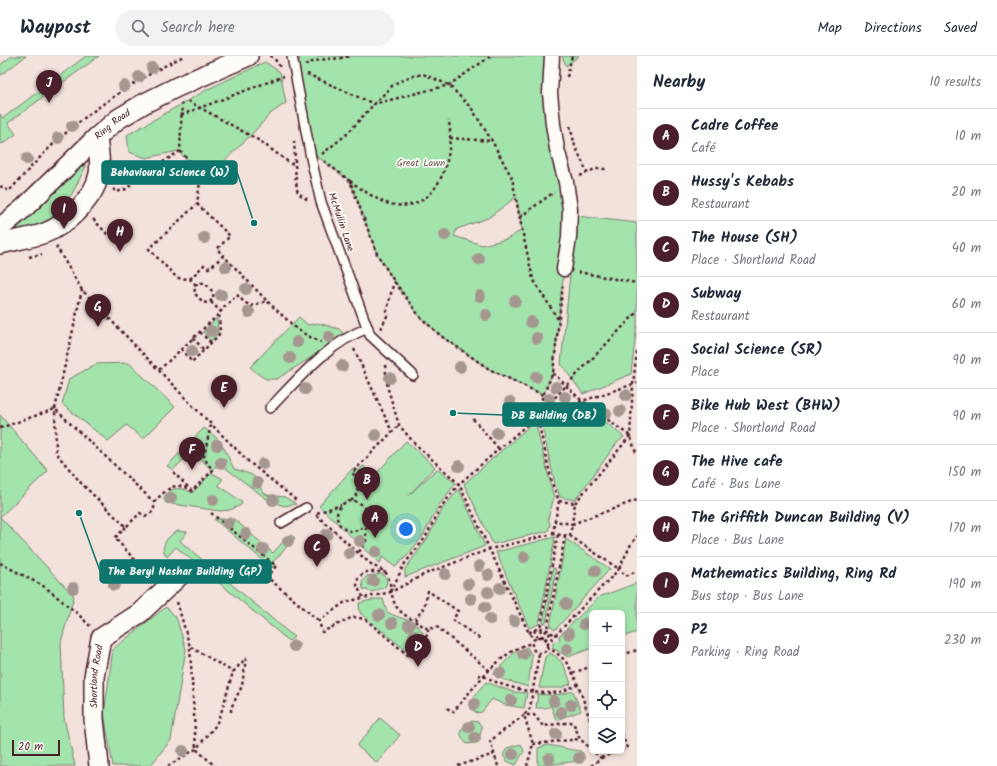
<!DOCTYPE html>
<meta charset="utf-8">
<style>
:root{--surface:#fff;--page:#f2f2f3;--text:#1f2937;--muted:#747a83;--line:#e0e1e3;--accent:#4a1f2b}
body{margin:0;font-family:Kalam,sans-serif;background:var(--page);color:var(--text)}
.controls{position:absolute;right:12px;bottom:12px;display:grid;overflow:hidden;border-radius:6px;box-shadow:0 2px 6px #0003}
.controls button{width:36px;height:36px;display:grid;place-items:center;padding:0;border:0;border-bottom:1px solid var(--line);background:var(--surface);color:var(--text);font:20px sans-serif}
.scale{position:absolute;left:12px;bottom:10px;width:48px;box-sizing:border-box;padding-left:4px;border:2px solid #4a1f2b;border-top:0;font-size:11px;line-height:14px;white-space:nowrap;color:#4a1f2b;-webkit-text-stroke:3px #fdfcf7;paint-order:stroke}
.you{position:absolute;left:406px;top:473px;width:14px;height:14px;margin:-10px;border:3px solid #fff;border-radius:50%;background:#1a73e8;box-shadow:0 0 0 6px #1a73e833}
.badge{display:grid;place-items:center;width:26px;height:26px;border-radius:50%;background:var(--accent);color:#fff;font-size:13px;font-weight:700}
.pin{position:absolute;translate:-50% -33px;filter:drop-shadow(0 1px 2px #0008)}
.pin::after{content:'';position:absolute;top:21px;width:14px;height:12px;background:inherit;clip-path:polygon(0 0,100% 0,50% 100%)}
.list{margin:0;padding:0;list-style:none}
h2{display:flex;justify-content:space-between;align-items:center;height:52px;margin:0;padding:0 16px;font-size:17px}
h2 small{font-size:13px;font-weight:400;color:var(--muted)}
.list li{display:grid;grid-template-columns:26px 1fr auto;gap:12px;align-items:center;box-sizing:border-box;height:56px;padding:0 16px;border-top:1px solid var(--line)}
.list b{display:block;font-size:15px;white-space:nowrap}
.list p{margin:0;font-size:13px;white-space:nowrap;color:var(--muted)}
.list em{font-size:13px;font-style:normal;color:var(--muted)}
.icon{flex:none;width:22px;height:22px;fill:none;stroke:currentColor;stroke-width:2;stroke-linecap:round;stroke-linejoin:round}
.map{position:relative;flex:none;width:637px;height:710px;overflow:hidden}
header{display:flex;align-items:center;gap:24px;box-sizing:border-box;height:56px;padding:0 20px;background:var(--surface);border-bottom:1px solid var(--line)}
header strong{font-size:19px}
nav{display:flex;gap:22px;margin-inline-start:auto;font-size:14px}
.search{width:280px;height:36px;background:var(--page);display:flex;align-items:center;gap:10px;box-sizing:border-box;padding:0 14px;border-radius:22px;color:var(--muted);font-size:15px}
main{display:flex}
aside{flex:1;background:var(--surface)}
.map>svg:first-child{display:block}
.green{fill:#a3e3ac;stroke:#76816c;fill-rule:evenodd}
.lines{fill:none;stroke-linecap:round;stroke-linejoin:round}
.service-casing{stroke:#4a1f2b;stroke-width:12}
.pedestrian-casing{stroke:#4a1f2b;stroke-width:17}
.minor-casing{stroke:#4a1f2b;stroke-width:22}
.path{stroke:#4a1f2b;stroke-width:2.5;stroke-dasharray:3 3;stroke-linecap:butt}
.service{stroke:#fdfcf7;stroke-width:9}
.pedestrian{stroke:#fdfcf7;stroke-width:14}
.minor{stroke:#fdfcf7;stroke-width:19}
.tree{fill:#a59790}
.labels{text-anchor:middle;dominant-baseline:central;stroke-width:3.5;stroke-linejoin:round;paint-order:stroke}
.street-label{font-size:10px;fill:#4a1f2b;stroke:#fdfcf7}
.park-label{font-size:10px;fill:#655a52;stroke:#fdfcf7}
.leader{fill:none;stroke:#0f766e;stroke-width:1.5}
.callout-dot{fill:#0f766e;stroke:#fdfcf7;stroke-width:1.5}
.callout{fill:#0f766e;stroke:#0f766e;stroke-width:1.5}
.callout-label{font-size:11px;text-anchor:middle;font-weight:bold;fill:#fff}
</style>
<header>
<strong>Waypost</strong>
<div class="search"><svg class="icon" aria-label="search" viewBox="0 0 24 24"><circle cx="10" cy="10" r="6"/><path d="M15 15l6 6"/></svg>Search here</div>
<nav><a>Map</a><a>Directions</a><a>Saved</a></nav>
</header>
<main>
<div class="map">
<svg width="637" height="710" viewBox="0 0 637 710">
<rect width="100%" height="100%" fill="#f3e1dc"/>
<filter id="ink" filterUnits="userSpaceOnUse"><feTurbulence type="fractalNoise" baseFrequency=".025" numOctaves="2"/><feDisplacementMap in="SourceGraphic" scale="8" xChannelSelector="R" yChannelSelector="G"/><feConvolveMatrix kernelMatrix="1 2 1 2 8 2 1 2 1" color-interpolation-filters="sRGB"/></filter>
<g filter="url(#ink)">
<g class="green">
<path d="M 12,0 L 26,0 L 0,20 L 0,9 Z"/>
<path d="M 86,0 L 99,0 L 8,67 L 16,78 L 4,87 L 0,88 L 0,58 L 3,62 Z"/>
<path d="M 300,0 L 552,0 L 566,126 L 564,213 L 553,317 L 543,339 L 489,313 L 441,280 L 420,261 L 394,225 L 377,198 L 350,125 L 318,101 L 311,102 L 296,18 ZM 516,141 L 522,174 L 507,183 L 482,189 L 454,180 L 457,173 L 488,162 Z"/>
<path d="M 562,0 L 579,0 L 566,10 Z"/>
<path d="M 265,6 L 280,16 L 286,47 L 270,58 L 253,77 L 205,124 L 178,95 L 146,102 L 129,96 L 127,79 L 208,33 Z"/>
<path d="M 83,109 L 86,110 L 72,138 L 50,164 L 30,171 L 12,173 L 13,170 Z"/>
<path d="M 576,160 L 637,167 L 637,267 L 631,318 L 583,338 L 561,308 Z"/>
<path d="M 299,261 L 308,269 L 318,267 L 339,273 L 343,277 L 320,296 L 277,323 L 266,323 L 258,318 L 250,311 Z"/>
<path d="M 217,262 L 218,277 L 211,285 L 203,276 Z"/>
<path d="M 129,307 L 175,351 L 143,383 L 127,369 L 108,385 L 62,348 L 69,323 L 96,308 Z"/>
<path d="M 581,346 L 624,381 L 617,387 L 575,444 L 560,441 L 555,428 L 540,361 Z"/>
<path d="M 0,359 L 48,415 L 0,461 L 74,540 L 61,586 L 64,662 L 75,710 L 0,710 Z"/>
<path d="M 535,365 L 554,442 L 548,462 L 550,468 L 548,475 L 493,488 L 464,428 Z"/>
<path d="M 204,372 L 217,382 L 225,394 L 234,413 L 250,418 L 256,422 L 262,435 L 267,439 L 285,441 L 296,448 L 284,450 L 268,444 L 224,411 L 217,408 L 213,415 L 192,395 L 173,414 L 167,410 Z"/>
<path d="M 406,385 L 435,411 L 408,440 L 437,413 L 456,427 L 439,449 L 423,480 L 407,500 L 395,511 L 382,501 L 380,508 L 319,450 L 353,412 L 359,415 L 363,410 L 375,419 Z"/>
<path d="M 212,417 L 223,423 L 218,429 L 242,446 L 241,449 L 230,454 L 220,455 L 166,447 L 164,444 C 165,431 183,430 192,437 Z"/>
<path d="M 459,433 L 485,490 L 405,521 L 405,513 L 427,483 L 443,452 Z"/>
<path d="M 214,463 L 234,463 L 273,497 L 290,478 L 295,482 L 273,506 L 275,508 L 272,512 Z"/>
<path d="M 178,475 L 187,476 L 180,485 L 294,581 L 289,585 L 176,491 L 167,501 C 158,491 168,479 178,475 Z"/>
<path d="M 555,481 L 539,568 L 529,572 L 496,496 Z"/>
<path d="M 566,483 L 610,513 L 555,574 L 550,570 Z"/>
<path d="M 553,512 L 556,513 L 546,567 L 543,567 Z"/>
<path d="M 382,518 L 386,521 L 387,526 L 385,531 L 372,536 L 363,533 L 362,526 L 367,520 Z"/>
<path d="M 637,527 L 637,576 L 622,581 L 622,557 L 592,557 L 592,592 L 568,601 L 553,592 L 553,586 L 560,584 L 559,580 L 599,541 Z"/>
<path d="M 376,543 L 383,543 L 387,556 C 402,564 416,563 424,579 L 408,596 L 360,557 L 359,547 Z"/>
<path d="M 166,551 L 176,561 L 186,593 L 171,684 L 150,710 L 113,710 L 104,658 L 113,593 Z"/>
<path d="M 527,591 L 532,600 L 528,631 L 502,623 L 493,618 L 514,597 Z"/>
<path d="M 550,597 C 563,603 567,616 571,628 L 560,632 L 539,632 L 545,601 Z"/>
<path d="M 486,626 L 513,636 L 527,637 L 524,652 L 505,649 L 492,643 L 482,656 L 477,657 L 471,653 C 471,641 479,634 486,626 Z"/>
<path d="M 573,635 L 581,655 L 556,664 L 551,650 L 545,652 L 536,652 L 538,638 C 551,640 561,639 573,635 Z"/>
<path d="M 380,662 L 400,679 L 377,707 L 357,690 Z"/>
<path d="M 472,665 L 478,666 L 482,671 L 480,679 L 475,687 L 467,688 C 457,677 459,672 472,665 Z"/>
<path d="M 521,688 L 524,695 L 516,709 L 507,705 L 503,699 L 507,692 Z"/>
<path d="M 547,689 C 558,690 569,694 580,695 L 583,697 L 583,703 L 578,705 L 538,710 L 538,692 Z"/>
</g>
<g class="lines">
<g class="service-casing">
<g id="service">
<path d="M 292,0 L 311,102 L 321,146 L 370,279 L 413,319"/>
<path d="M 270,352 C 299,322 328,287 368,272"/>
<path d="M 281,467 L 306,452"/>
</g>
</g>
<g class="pedestrian-casing">
<path id="pedestrian" d="M 552,0 L 550,37 L 553,68 L 557,93 L 566,126 L 570,153 L 569,182 L 564,213"/>
</g>
<g class="minor-casing">
<g id="minor">
<path id="s1" d="M 0,172 L 24,152 L 97,81 L 118,63 L 143,48 L 177,31 L 248,0"/>
<path d="M 0,188 C 15,184 31,182 45,177 C 67,169 95,141 99,118 C 101,106 98,93 97,81"/>
<path id="s2" d="M 99,710 L 94,663 L 94,621 L 101,582 L 140,557 L 179,520"/>
</g>
</g>
<g class="path">
<path d="M 270,0 L 274,2 L 280,11"/>
<path d="M 305,9 C 324,0 333,5 350,0"/>
<path d="M 307,18 L 374,48 L 449,29 L 491,0"/>
<path d="M 567,21 L 572,0"/>
<path d="M 188,45 L 260,85 L 291,108 L 296,106"/>
<path d="M 181,59 L 284,20"/>
<path d="M 570,70 L 575,90 L 587,116"/>
<path d="M 450,82 L 492,85"/>
<path d="M 294,85 C 295,93 295,132 298,136 C 300,139 305,142 308,144"/>
<path d="M 180,95 L 201,118 L 197,148 L 149,193 L 177,222 L 190,223 L 196,229"/>
<path d="M 322,98 L 347,78 L 374,48 L 394,28 L 409,21 L 423,18 L 449,29 L 472,53 L 492,85 L 512,122 L 522,174 L 533,223 L 559,265"/>
<path d="M 324,105 L 350,125 L 377,198 L 394,225 L 420,261 L 441,280 L 489,313 L 543,339"/>
<path d="M 580,120 L 595,113 L 608,113"/>
<path d="M 350,125 C 360,132 379,146 390,148 C 431,158 449,117 450,82 C 451,76 449,70 449,64"/>
<path d="M 0,130 L 9,135 C 26,117 42,98 60,82 C 98,49 139,22 184,0"/>
<path d="M 113,133 L 117,136 L 126,133 L 137,123 L 180,95 L 182,47"/>
<path d="M 197,148 L 230,180 L 217,193 L 267,245"/>
<path d="M 520,161 L 554,136"/>
<path d="M 93,163 L 108,179"/>
<path d="M 56,190 L 82,234 L 191,348 L 249,406 L 296,444"/>
<path d="M 29,201 L 42,198"/>
<path d="M 578,216 L 637,227"/>
<path d="M 190,223 L 204,209 L 208,212 L 211,211 L 225,198"/>
<path d="M 201,227 L 205,227 L 213,236 C 214,242 212,245 207,247 L 203,246 L 194,237 L 196,229 Z"/>
<path d="M 211,246 L 221,256"/>
<path d="M 381,273 L 387,260 L 387,254 L 394,225"/>
<path d="M 200,276 L 211,287"/>
<path d="M 193,282 L 204,294"/>
<path d="M 181,293 L 192,306 L 218,280 L 220,276 L 219,258"/>
<path d="M 354,293 L 392,376"/>
<path d="M 385,309 L 388,333 L 399,369 L 415,388 L 459,428 L 527,573 L 534,584"/>
<path d="M 159,314 L 219,258 L 224,251 L 237,239 L 244,246 L 251,250 L 267,245 L 298,274 L 310,281 L 321,286"/>
<path d="M 553,317 L 582,345 L 630,380 L 637,399"/>
<path d="M 538,359 L 637,256"/>
<path d="M 473,363 L 499,393"/>
<path d="M 0,372 L 55,353 L 154,446 C 155,454 153,457 145,460 L 140,457 L 126,471 L 81,427 L 56,397 L 55,353 L 82,234"/>
<path d="M 175,416 L 174,417 L 192,435 L 213,414 L 207,407 L 204,400 L 211,368"/>
<circle cx="352" cy="460" r="15"/>
<path d="M 351,445 L 357,438 L 359,423 L 352,417 L 399,369"/>
<path d="M 559,445 L 575,447 L 572,468 L 555,465 L 559,445 L 552,427 L 537,360 L 543,339 L 553,317 L 563,227"/>
<path d="M 154,446 C 165,435 173,425 189,433"/>
<path d="M 575,447 L 630,380 L 633,328 L 637,296"/>
<path d="M 211,457 L 276,510 L 267,521 L 319,565"/>
<path d="M 317,457 L 341,449"/>
<path d="M 316,459 C 335,475 352,492 371,508 C 375,511 381,513 385,516 C 392,523 390,541 396,550 C 401,559 419,567 428,573 L 437,571 L 490,615"/>
<path d="M 126,471 L 115,482 L 142,512 L 156,518"/>
<path d="M 553,478 L 555,465"/>
<path d="M 570,480 L 572,468 L 637,444"/>
<path d="M 359,496 L 366,485 L 366,467"/>
<path d="M 0,507 L 45,531 L 78,558 L 90,570"/>
<path d="M 391,536 L 403,510 L 425,482 L 441,451 L 459,428 L 537,360 L 637,327"/>
<path d="M 363,541 L 357,530 L 358,522 L 365,516 L 385,516"/>
<path d="M 177,546 L 190,591 L 196,693 L 215,710"/>
<path d="M 415,564 L 424,551 L 428,535 L 458,555 L 453,564 L 482,584"/>
<path d="M 428,573 L 428,578 L 410,601 L 365,563 L 353,561 L 322,576 L 319,565 L 345,546 L 391,536 L 425,518 L 490,493 L 553,478 L 570,480 L 619,513 L 630,490 L 637,480"/>
<path d="M 534,574 L 538,582"/>
<path d="M 529,577 C 538,570 547,571 555,580"/>
<circle cx="540" cy="589" r="8"/>
<path d="M 542,582 L 547,573 L 565,480"/>
<path d="M 542,582 L 540,572 L 558,478"/>
<path d="M 545,584 L 551,576"/>
<path d="M 547,588 L 619,513 L 626,520 L 637,515"/>
<path d="M 191,591 L 233,616"/>
<path d="M 547,591 C 554,595 560,599 565,605 C 577,619 585,651 592,669"/>
<path d="M 622,599 L 637,594"/>
<path d="M 573,617 L 592,610"/>
<path d="M 478,619 C 487,620 492,625 501,628 C 519,634 540,639 560,636 C 566,634 572,631 578,629"/>
<path d="M 447,652 L 453,656 C 474,632 500,594 532,587"/>
<path d="M 231,656 L 231,652 L 242,630 L 246,602"/>
<path d="M 622,678 L 627,692 L 622,694"/>
<path d="M 533,688 L 580,683"/>
<path d="M 601,702 L 620,695"/>
<path d="M 168,710 L 196,693 L 216,669 L 222,654 L 233,616 L 246,602"/>
<path d="M 458,710 L 494,698"/>
<path d="M 498,710 L 490,685 L 524,659 L 534,659 L 543,670 L 573,666 L 580,683 L 592,694"/>
<path d="M 527,710 L 533,688 L 524,659 L 530,652 L 539,597"/>
<path d="M 591,710 L 601,702 L 593,695"/>
</g>
<use href="#service" class="service"/>
<use href="#pedestrian" class="pedestrian"/>
<use href="#minor" class="minor"/>
</g>
<g class="tree">
<circle cx="152" cy="12" r="6"/>
<circle cx="139" cy="21" r="6"/>
<circle cx="124" cy="30" r="6"/>
<circle cx="72" cy="70" r="6"/>
<circle cx="58" cy="82" r="6"/>
<circle cx="27" cy="103" r="6"/>
<circle cx="445" cy="179" r="6"/>
<circle cx="204" cy="182" r="6"/>
<circle cx="479" cy="203" r="6"/>
<circle cx="226" cy="211" r="6"/>
<circle cx="246" cy="233" r="6"/>
<circle cx="221" cy="239" r="6"/>
<circle cx="480" cy="240" r="6"/>
<circle cx="515" cy="245" r="6"/>
<circle cx="249" cy="256" r="6"/>
<circle cx="486" cy="259" r="6"/>
<circle cx="531" cy="266" r="6"/>
<circle cx="211" cy="275" r="6"/>
<circle cx="329" cy="281" r="6"/>
<circle cx="537" cy="282" r="6"/>
<circle cx="297" cy="286" r="6"/>
<circle cx="192" cy="295" r="6"/>
<circle cx="290" cy="302" r="6"/>
<circle cx="342" cy="310" r="6"/>
<circle cx="460" cy="311" r="6"/>
<circle cx="536" cy="321" r="6"/>
<circle cx="390" cy="322" r="6"/>
<circle cx="556" cy="331" r="6"/>
<circle cx="305" cy="333" r="6"/>
<circle cx="626" cy="339" r="6"/>
<circle cx="565" cy="341" r="6"/>
<circle cx="549" cy="343" r="6"/>
<circle cx="510" cy="346" r="6"/>
<circle cx="620" cy="355" r="6"/>
<circle cx="606" cy="358" r="6"/>
<circle cx="497" cy="377" r="6"/>
<circle cx="376" cy="379" r="6"/>
<circle cx="217" cy="389" r="6"/>
<circle cx="199" cy="392" r="6"/>
<circle cx="221" cy="407" r="6"/>
<circle cx="263" cy="408" r="6"/>
<circle cx="459" cy="410" r="6"/>
<circle cx="257" cy="427" r="6"/>
<circle cx="171" cy="442" r="6"/>
<circle cx="213" cy="444" r="6"/>
<circle cx="273" cy="444" r="6"/>
<circle cx="228" cy="467" r="6"/>
<circle cx="246" cy="478" r="6"/>
<circle cx="327" cy="478" r="6"/>
<circle cx="288" cy="485" r="6"/>
<circle cx="360" cy="485" r="6"/>
<circle cx="263" cy="493" r="6"/>
<circle cx="376" cy="496" r="6"/>
<circle cx="349" cy="497" r="6"/>
<circle cx="524" cy="501" r="6"/>
<circle cx="479" cy="510" r="6"/>
<circle cx="595" cy="515" r="6"/>
<circle cx="445" cy="518" r="6"/>
<circle cx="488" cy="519" r="6"/>
<circle cx="373" cy="525" r="6"/>
<circle cx="468" cy="528" r="6"/>
<circle cx="114" cy="529" r="6"/>
<circle cx="73" cy="532" r="6"/>
<circle cx="500" cy="532" r="6"/>
<circle cx="488" cy="536" r="6"/>
<circle cx="471" cy="543" r="6"/>
<circle cx="566" cy="548" r="6"/>
<circle cx="485" cy="551" r="6"/>
<circle cx="379" cy="559" r="6"/>
<circle cx="490" cy="563" r="6"/>
<circle cx="514" cy="565" r="6"/>
<circle cx="392" cy="567" r="6"/>
<circle cx="584" cy="568" r="6"/>
<circle cx="409" cy="569" r="6"/>
<circle cx="569" cy="578" r="6"/>
<circle cx="414" cy="580" r="6"/>
<circle cx="294" cy="590" r="6"/>
<circle cx="567" cy="593" r="6"/>
<circle cx="523" cy="598" r="6"/>
<circle cx="500" cy="617" r="6"/>
<circle cx="511" cy="644" r="6"/>
<circle cx="554" cy="645" r="6"/>
<circle cx="474" cy="648" r="6"/>
<circle cx="571" cy="649" r="6"/>
<circle cx="561" cy="656" r="6"/>
<circle cx="469" cy="671" r="6"/>
<circle cx="556" cy="678" r="6"/>
<circle cx="475" cy="682" r="6"/>
<circle cx="183" cy="695" r="6"/>
<circle cx="513" cy="698" r="6"/>
<circle cx="579" cy="702" r="6"/>
<circle cx="549" cy="703" r="6"/>
</g>
</g>
<g class="labels">
<g class="street-label">
<text stroke="none"><textPath href="#s1" startOffset="153">Ring Road</textPath></text>
<text transform="translate(341 166) rotate(71)">McMullin Lane</text>
<text stroke="none"><textPath href="#s2" startOffset="90">Shortland Road</textPath></text>
</g>
<g class="park-label">
<text x="421" y="107">Great Lawn</text>
</g>
</g>
<path class="leader" d="M254 167L237 116M453 357L503 359M79 457L100 515"/>
<g class="callout-dot">
<circle cx="254" cy="167" r="4"/>
<circle cx="453" cy="357" r="4"/>
<circle cx="79" cy="457" r="4"/>
</g>
<g class="callout">
<rect x="102" y="105" width="135" height="23" rx="4"/>
<rect x="503" y="347" width="102" height="23" rx="4"/>
<rect x="100" y="504" width="171" height="23" rx="4"/>
</g>
<g class="callout-label">
<text x="170" y="120">Behavioural Science (W)</text>
<text x="554" y="363">DB Building (DB)</text>
<text x="185" y="519">The Beryl Nashar Building (GP)</text>
</g>
</svg>
<div class="controls">
<button>+</button>
<button>−</button>
<button><svg class="icon" aria-label="locate" viewBox="0 0 24 24"><circle cx="12" cy="12" r="6"/><path d="M12 2v4M12 18v4M2 12h4M18 12h4"/></svg></button>
<button><svg class="icon" aria-label="layers" viewBox="0 0 24 24"><path d="M12 4l9 5-9 5-9-5zM3 14l9 5 9-5"/></svg></button>
</div>
<div class="scale">20 m</div>
<div class="you"></div>
<div class="pin badge" style="left:375px;top:482px">A</div>
<div class="pin badge" style="left:367px;top:444px">B</div>
<div class="pin badge" style="left:317px;top:511px">C</div>
<div class="pin badge" style="left:418px;top:611px">D</div>
<div class="pin badge" style="left:224px;top:352px">E</div>
<div class="pin badge" style="left:192px;top:414px">F</div>
<div class="pin badge" style="left:98px;top:271px">G</div>
<div class="pin badge" style="left:120px;top:196px">H</div>
<div class="pin badge" style="left:64px;top:173px">I</div>
<div class="pin badge" style="left:49px;top:47px">J</div>
</div>
<aside>
<h2>Nearby<small>10 results</small></h2>
<ul class="list">
<li><span class="badge">A</span><div><b>Cadre Coffee</b><p>Café</p></div><em>10 m</em></li>
<li><span class="badge">B</span><div><b>Hussy's Kebabs</b><p>Restaurant</p></div><em>20 m</em></li>
<li><span class="badge">C</span><div><b>The House (SH)</b><p>Place · Shortland Road</p></div><em>40 m</em></li>
<li><span class="badge">D</span><div><b>Subway</b><p>Restaurant</p></div><em>60 m</em></li>
<li><span class="badge">E</span><div><b>Social Science (SR)</b><p>Place</p></div><em>90 m</em></li>
<li><span class="badge">F</span><div><b>Bike Hub West (BHW)</b><p>Place · Shortland Road</p></div><em>90 m</em></li>
<li><span class="badge">G</span><div><b>The Hive cafe</b><p>Café · Bus Lane</p></div><em>150 m</em></li>
<li><span class="badge">H</span><div><b>The Griffith Duncan Building (V)</b><p>Place · Bus Lane</p></div><em>170 m</em></li>
<li><span class="badge">I</span><div><b>Mathematics Building, Ring Rd</b><p>Bus stop · Bus Lane</p></div><em>190 m</em></li>
<li><span class="badge">J</span><div><b>P2</b><p>Parking · Ring Road</p></div><em>230 m</em></li>
</ul>
</aside>
</main>
